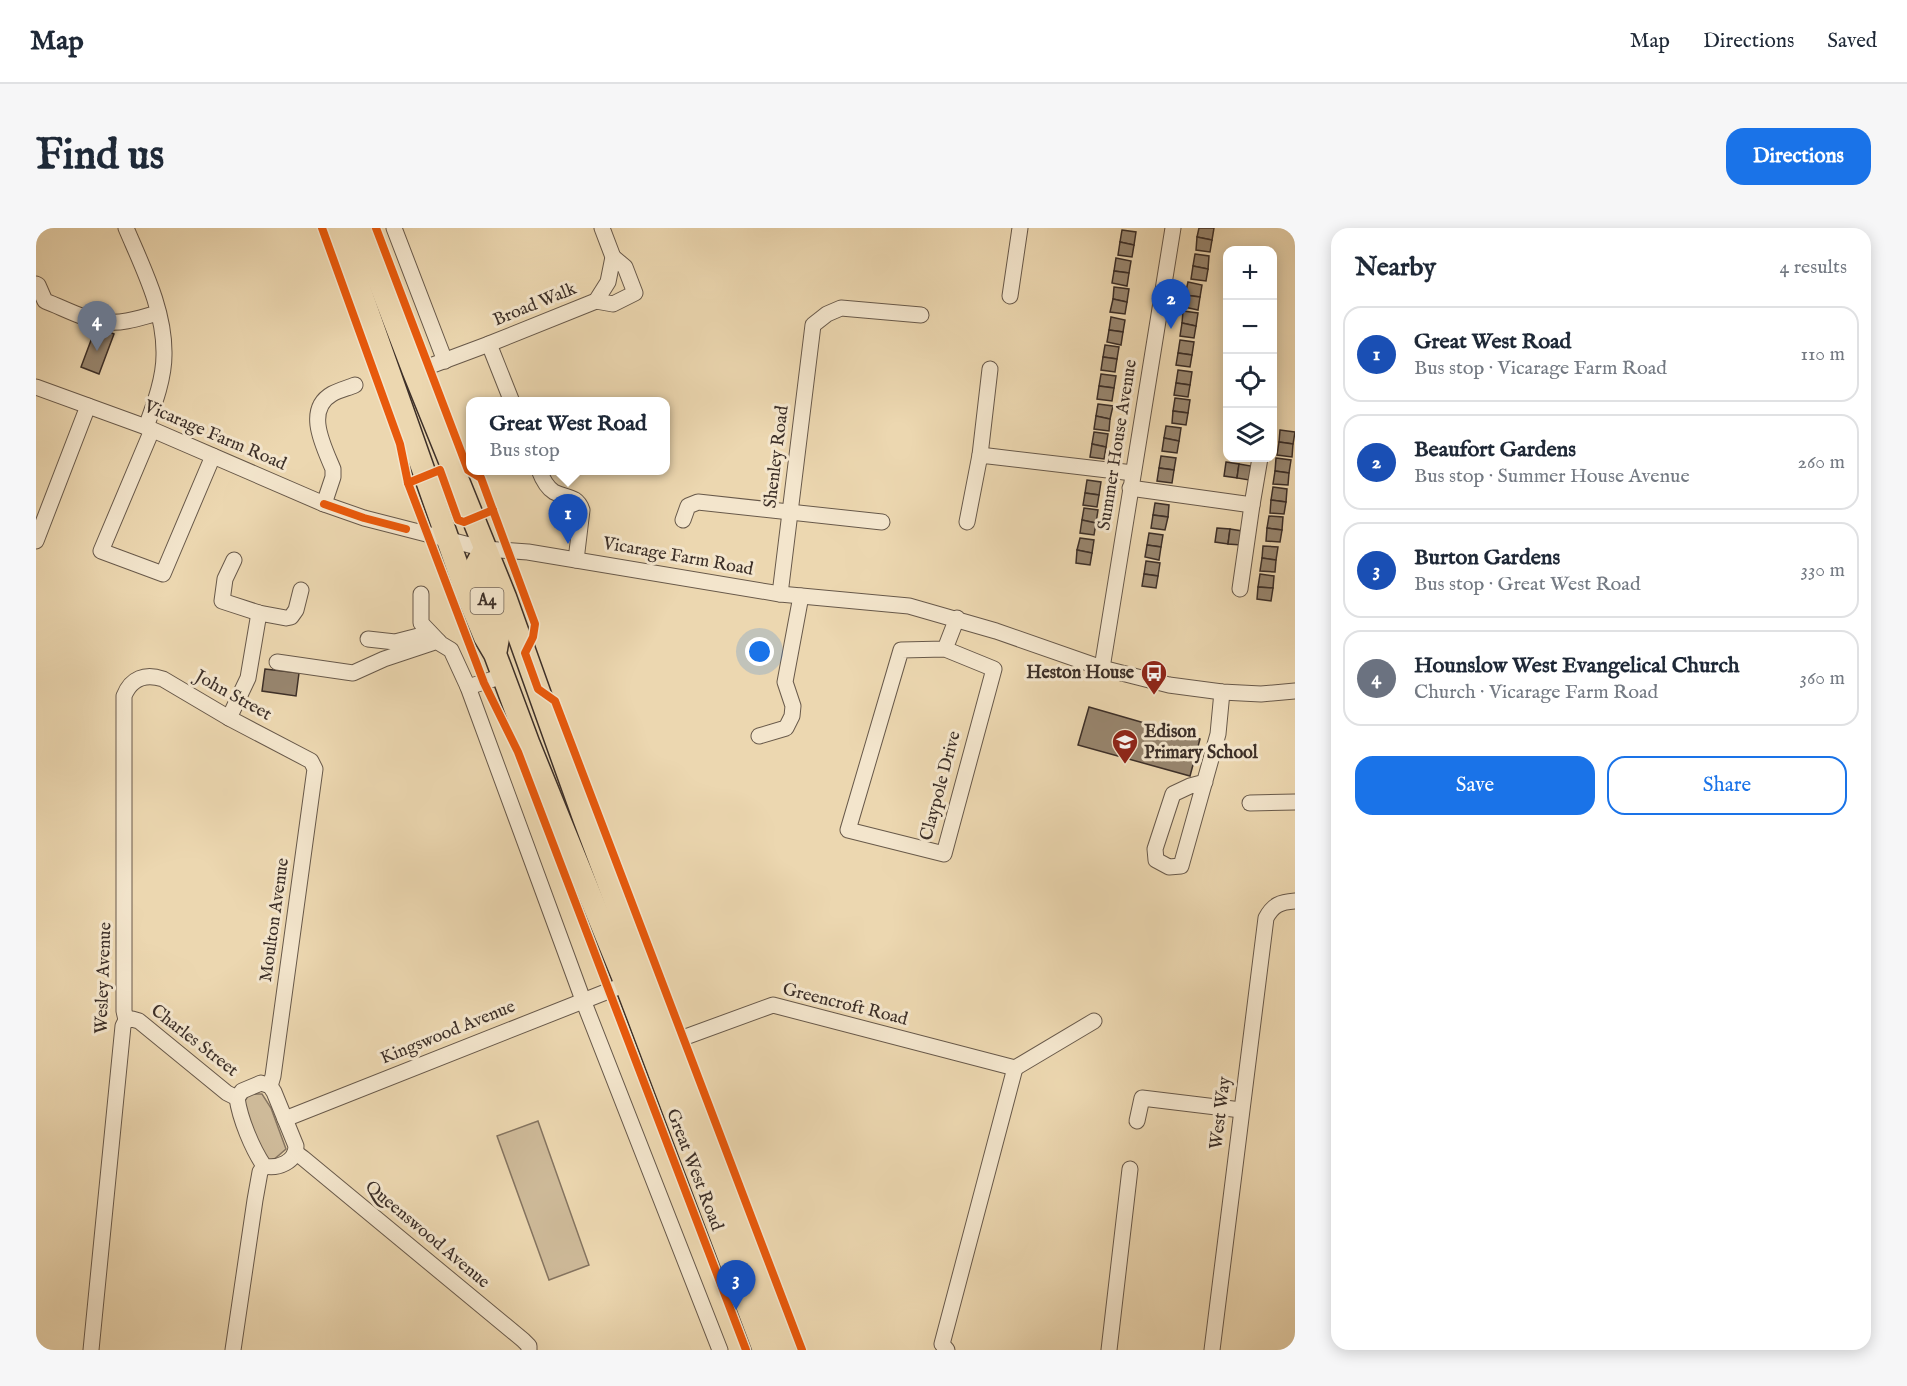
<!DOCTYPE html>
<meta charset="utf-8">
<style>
:root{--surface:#fff;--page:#f6f6f7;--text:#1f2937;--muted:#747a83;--line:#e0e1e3;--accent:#1a73e8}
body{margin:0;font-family:"IM FELL English",serif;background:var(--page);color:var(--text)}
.controls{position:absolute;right:18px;top:18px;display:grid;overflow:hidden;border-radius:12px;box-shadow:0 3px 15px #0003}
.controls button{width:54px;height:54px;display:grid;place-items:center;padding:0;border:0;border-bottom:2px solid var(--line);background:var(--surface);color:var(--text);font:30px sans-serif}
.you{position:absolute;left:724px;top:424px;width:21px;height:21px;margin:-15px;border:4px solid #fff;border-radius:50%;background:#1a73e8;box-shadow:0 0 0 9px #1a73e833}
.badge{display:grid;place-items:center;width:39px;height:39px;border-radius:50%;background:var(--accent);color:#fff;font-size:20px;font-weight:700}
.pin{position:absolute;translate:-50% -50px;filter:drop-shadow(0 2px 3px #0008)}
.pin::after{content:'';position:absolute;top:32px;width:21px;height:18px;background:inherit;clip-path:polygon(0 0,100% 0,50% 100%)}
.popup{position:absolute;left:430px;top:169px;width:204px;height:78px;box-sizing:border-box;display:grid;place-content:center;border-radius:12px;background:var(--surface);filter:drop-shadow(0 2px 4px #0005);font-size:20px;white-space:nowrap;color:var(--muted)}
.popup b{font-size:22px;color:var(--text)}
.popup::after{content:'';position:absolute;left:50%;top:100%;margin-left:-12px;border:12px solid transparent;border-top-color:var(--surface)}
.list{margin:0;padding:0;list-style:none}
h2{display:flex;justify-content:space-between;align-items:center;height:78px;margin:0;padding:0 24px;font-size:26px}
h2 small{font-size:20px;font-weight:400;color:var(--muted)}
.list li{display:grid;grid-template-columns:39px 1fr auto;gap:18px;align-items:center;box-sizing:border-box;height:96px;margin:0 12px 12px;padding:0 12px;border:2px solid var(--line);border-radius:18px}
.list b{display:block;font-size:22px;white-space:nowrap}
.list p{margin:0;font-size:20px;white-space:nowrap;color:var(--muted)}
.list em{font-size:20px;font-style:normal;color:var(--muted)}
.actions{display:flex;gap:12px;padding:18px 24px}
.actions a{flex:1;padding:14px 0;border:2px solid var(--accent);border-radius:18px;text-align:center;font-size:21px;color:var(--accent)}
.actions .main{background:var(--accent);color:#fff}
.icon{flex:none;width:33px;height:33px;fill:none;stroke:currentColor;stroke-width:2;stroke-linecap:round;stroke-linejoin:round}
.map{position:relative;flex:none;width:1259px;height:1122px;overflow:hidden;border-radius:18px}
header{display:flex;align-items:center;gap:36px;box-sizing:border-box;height:84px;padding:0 30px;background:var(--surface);border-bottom:2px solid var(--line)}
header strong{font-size:28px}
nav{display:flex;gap:33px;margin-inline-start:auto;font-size:21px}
.intro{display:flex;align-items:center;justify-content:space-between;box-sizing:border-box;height:144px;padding:0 36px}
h1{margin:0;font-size:42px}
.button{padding:15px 27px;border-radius:18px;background:var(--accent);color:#fff;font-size:21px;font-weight:700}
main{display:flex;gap:36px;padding:0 36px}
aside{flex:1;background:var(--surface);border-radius:18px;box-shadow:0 3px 15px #0003}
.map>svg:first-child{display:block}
.green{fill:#ceba99;stroke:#857460;stroke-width:1.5}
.building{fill:#98866f;stroke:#3c2f28;stroke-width:1.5}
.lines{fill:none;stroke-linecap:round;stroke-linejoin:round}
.minor-casing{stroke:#68594a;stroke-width:17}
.highway-casing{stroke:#3c2f28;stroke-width:25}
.minor{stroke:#f3e5cc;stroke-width:15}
.highway{stroke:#ecd7b0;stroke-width:22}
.cycleway-casing{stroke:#f3e5cc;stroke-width:11}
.cycleway{stroke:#e8590c;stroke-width:8}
.labels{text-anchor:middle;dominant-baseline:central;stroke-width:6;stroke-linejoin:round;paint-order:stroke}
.shield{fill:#f3e5cc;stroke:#736659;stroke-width:1.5}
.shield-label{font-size:16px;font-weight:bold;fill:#3c2f28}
.street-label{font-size:18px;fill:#3c2f28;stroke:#f3e5cc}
.poi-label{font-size:18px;font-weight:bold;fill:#3c2f28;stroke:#f3e5cc;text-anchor:end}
</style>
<header>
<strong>Map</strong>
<nav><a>Map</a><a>Directions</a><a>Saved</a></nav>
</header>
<div class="intro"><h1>Find us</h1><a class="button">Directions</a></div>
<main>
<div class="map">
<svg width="1259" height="1122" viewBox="0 0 1259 1122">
<rect width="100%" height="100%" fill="#ecd7b0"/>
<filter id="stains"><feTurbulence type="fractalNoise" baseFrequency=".00333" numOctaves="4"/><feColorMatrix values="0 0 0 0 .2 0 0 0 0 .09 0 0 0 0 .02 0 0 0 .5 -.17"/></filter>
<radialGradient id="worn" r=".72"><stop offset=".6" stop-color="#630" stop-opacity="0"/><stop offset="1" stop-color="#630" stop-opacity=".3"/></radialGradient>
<g class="green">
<path d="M 213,866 L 226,866 L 235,880 L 250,921 L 235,934 L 225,923 L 207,876 Z"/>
<path d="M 502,893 L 553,1037 L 513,1052 L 461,908 Z"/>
</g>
<g class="building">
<path d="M 1163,0 L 1178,0 L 1176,12 L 1161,9 Z"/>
<path d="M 1086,2 L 1100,4 L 1098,17 L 1084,14 Z"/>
<path d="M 1161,9 L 1176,12 L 1174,24 L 1160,22 Z"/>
<path d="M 1084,14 L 1098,17 L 1096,29 L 1082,27 Z"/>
<path d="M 1159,26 L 1173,28 L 1172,41 L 1157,38 Z"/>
<path d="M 1080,30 L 1095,33 L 1093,45 L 1078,43 Z"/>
<path d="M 1157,38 L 1172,41 L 1170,53 L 1155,51 Z"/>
<path d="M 1078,43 L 1093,45 L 1091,58 L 1076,55 Z"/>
<path d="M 1152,54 L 1166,57 L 1164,69 L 1149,67 Z"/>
<path d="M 1078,59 L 1093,61 L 1091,74 L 1077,71 Z"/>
<path d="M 1149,67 L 1164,69 L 1162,82 L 1148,79 Z"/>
<path d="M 1077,71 L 1091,74 L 1089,86 L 1074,84 Z"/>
<path d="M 1147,83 L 1162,85 L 1160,98 L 1146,95 Z"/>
<path d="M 1075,89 L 1089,92 L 1087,104 L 1073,102 Z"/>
<path d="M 1146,95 L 1160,98 L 1158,110 L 1144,108 Z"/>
<path d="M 60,99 L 78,106 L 63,146 L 45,139 Z"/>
<path d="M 1073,102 L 1087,104 L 1085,117 L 1071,114 Z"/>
<path d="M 1144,112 L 1158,114 L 1156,127 L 1142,125 Z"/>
<path d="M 1069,117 L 1083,119 L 1081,131 L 1067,129 Z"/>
<path d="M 1142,125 L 1156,127 L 1154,139 L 1140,137 Z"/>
<path d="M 1067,129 L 1081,131 L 1079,144 L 1065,142 Z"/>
<path d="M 1142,142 L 1156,144 L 1154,157 L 1140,155 Z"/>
<path d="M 1065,146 L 1080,148 L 1078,160 L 1063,158 Z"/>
<path d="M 1140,155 L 1154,157 L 1152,169 L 1138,167 Z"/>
<path d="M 1063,158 L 1078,160 L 1076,173 L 1061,171 Z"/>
<path d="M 1139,170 L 1154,172 L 1152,185 L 1137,183 Z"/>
<path d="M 1062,176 L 1077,178 L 1074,191 L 1060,188 Z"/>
<path d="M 1137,183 L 1152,185 L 1150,197 L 1136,195 Z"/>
<path d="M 1060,188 L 1074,191 L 1073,203 L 1058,201 Z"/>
<path d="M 1130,198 L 1145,200 L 1143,213 L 1128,210 Z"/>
<path d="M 1244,202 L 1259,204 L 1257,216 L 1243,214 Z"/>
<path d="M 1058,204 L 1072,206 L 1070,219 L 1056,216 Z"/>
<path d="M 1128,210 L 1143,213 L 1141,225 L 1126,223 Z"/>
<path d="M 1243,214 L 1257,216 L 1256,229 L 1241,227 Z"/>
<path d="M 1056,216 L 1070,219 L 1068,231 L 1054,229 Z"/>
<path d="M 1125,228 L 1140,230 L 1138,242 L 1123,240 Z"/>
<path d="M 1240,230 L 1255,232 L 1253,245 L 1239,243 Z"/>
<path d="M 1190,234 L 1203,236 L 1201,250 L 1188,248 Z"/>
<path d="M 1203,236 L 1215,238 L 1213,252 L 1201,250 Z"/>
<path d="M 1123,240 L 1138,242 L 1136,255 L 1121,253 Z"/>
<path d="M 1239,243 L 1253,245 L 1252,257 L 1237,256 Z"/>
<path d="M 1051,252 L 1065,254 L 1063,267 L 1049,265 Z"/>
<path d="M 1237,259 L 1251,261 L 1250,274 L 1235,272 Z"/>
<path d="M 1049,265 L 1063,267 L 1061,279 L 1047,277 Z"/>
<path d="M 1235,272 L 1250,274 L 1248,286 L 1234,285 Z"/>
<path d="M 1119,275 L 1133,277 L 1132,289 L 1117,287 Z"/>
<path d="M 1048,280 L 1062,282 L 1060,295 L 1046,292 Z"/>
<path d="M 1117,287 L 1132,289 L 1129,302 L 1115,300 Z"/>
<path d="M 1233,288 L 1247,289 L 1246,302 L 1231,300 Z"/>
<path d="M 1046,292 L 1060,295 L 1058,307 L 1044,305 Z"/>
<path d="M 1181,300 L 1194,301 L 1192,316 L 1179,314 Z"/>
<path d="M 1231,300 L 1246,302 L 1244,314 L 1230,313 Z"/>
<path d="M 1194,301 L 1206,303 L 1205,317 L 1192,316 Z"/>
<path d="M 1113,305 L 1127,307 L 1125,319 L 1111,317 Z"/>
<path d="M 1044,310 L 1058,312 L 1056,325 L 1041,322 Z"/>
<path d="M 1111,317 L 1125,319 L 1123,332 L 1109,329 Z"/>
<path d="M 1227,318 L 1242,319 L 1240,332 L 1226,330 Z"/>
<path d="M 1041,322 L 1056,325 L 1054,337 L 1040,335 Z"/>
<path d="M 1226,330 L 1240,332 L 1239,344 L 1224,343 Z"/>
<path d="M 1110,333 L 1124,335 L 1122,348 L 1108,346 Z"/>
<path d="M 1108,346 L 1122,348 L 1120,360 L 1106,358 Z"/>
<path d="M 1224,346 L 1238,348 L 1237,360 L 1222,359 Z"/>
<path d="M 1222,359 L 1237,360 L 1235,373 L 1221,371 Z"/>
<path d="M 229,441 L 263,445 L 260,468 L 226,463 Z"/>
<path d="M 1053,479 L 1164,511 L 1154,548 L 1042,517 Z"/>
</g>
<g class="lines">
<g class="minor-casing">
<g id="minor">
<path d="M 90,0 C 107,40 129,83 128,127 C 128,151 118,177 110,199"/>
<path d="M 358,0 L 409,133"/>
<path d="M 0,56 L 2,57 L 9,73 C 28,80 50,93 71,94 C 88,96 106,89 122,85"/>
<path d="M 974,68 L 984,0"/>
<path d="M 560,73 L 577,76 L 599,65 L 589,39 L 577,29"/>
<path d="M 453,116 L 476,174"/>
<path d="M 378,144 L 453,116 L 560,73 L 572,54 L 577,29 L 566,0"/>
<path d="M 0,159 L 110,199 L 288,276 L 328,290 L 449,321 L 492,324 L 744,366 L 873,378 L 960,403 L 1066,440 L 1133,457 L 1186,464 L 1225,466 L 1259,463"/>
<path d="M 116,202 L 65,323 L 127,346 L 177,228"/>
<path d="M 944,227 L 954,141"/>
<path d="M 503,242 C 506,250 510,259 518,264 C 529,270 541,267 546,282 L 540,332"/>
<path d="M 1094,260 L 1216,277 L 1224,230"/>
<path d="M 288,276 L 297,249 L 297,241 C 288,219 268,182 296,166 C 303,162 312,160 319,157"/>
<path d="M 647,292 L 652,278 L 662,274 L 846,294"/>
<path d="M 931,294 L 944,227 L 1097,245"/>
<path d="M 0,313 L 52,178"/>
<path d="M 198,332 L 189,351 L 186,373 L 223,385"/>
<path d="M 1204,361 L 1216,277"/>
<path d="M 385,366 L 385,395 L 405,416 L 415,422 L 432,459 L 547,772 L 684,1122"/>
<path d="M 744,366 L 777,97 L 791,86 L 805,80 L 885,87"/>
<path d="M 332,411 L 359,414 L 394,405"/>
<path d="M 909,421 L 865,422 L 812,602 L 908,626 L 958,441 L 909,421 L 921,390"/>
<path d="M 241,434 L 317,445 L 348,431 L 402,413"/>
<path d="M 1066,440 L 1137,0"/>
<path d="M 432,459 L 467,448"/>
<path d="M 193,490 L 212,450 L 223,385 L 250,390 L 255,389 L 260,382 L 265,362"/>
<path d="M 723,508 L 750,500 L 756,488 L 757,478 L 749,454 L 765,368"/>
<path d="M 1169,554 L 1154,558 L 1137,566 L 1119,621 L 1120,632 L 1133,639 L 1145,638 L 1182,506 L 1186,464"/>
<path d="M 1214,575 L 1259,574"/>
<path d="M 90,792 L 96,791 L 103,793 L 191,865 L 201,870"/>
<path d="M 633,815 L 737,777 L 979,840 L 1058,793"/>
<path d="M 225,855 L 234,858 L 238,864 L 260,918 C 260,934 242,941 228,938 C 216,920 204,891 201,870 L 206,863 Z"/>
<path d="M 249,891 L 590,756"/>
<path d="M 1101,893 L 1106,870 L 1205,882"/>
<path d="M 260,925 L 267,930 L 487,1112 L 493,1118 L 493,1122"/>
<path d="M 55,1122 L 87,798 L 90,792 L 88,783 L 88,468 C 95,450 109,445 127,451 L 193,490 L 275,533 L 279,541 L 237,848 L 234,858"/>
<path d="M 197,1122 L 219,972 L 224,944 L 228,938"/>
<path d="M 911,1122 L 906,1116 L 979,840"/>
<path d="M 1073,1122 L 1094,941"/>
<path d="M 1176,1122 L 1230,690 C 1237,677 1244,674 1259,673"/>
</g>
</g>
<g class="highway-casing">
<g id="highway">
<path d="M 302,0 L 430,363 L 449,409 L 459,426 L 493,517 L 590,756 L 728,1122"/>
<path d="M 323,0 L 378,144 L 469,369 L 548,590 L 749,1122"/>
<path d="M 449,321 L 441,336 L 440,343 L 463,404 L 460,421"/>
</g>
</g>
<use href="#minor" class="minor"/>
<use href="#highway" class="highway"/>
<g class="cycleway-casing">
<g id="cycleway">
<path d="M 286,0 L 364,216 L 372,255 L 448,455 L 482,524 L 710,1122"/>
<path d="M 340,0 L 432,242 L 445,250 L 499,396 L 497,409 L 489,425 L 502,461 L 519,473 L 766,1122"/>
<path d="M 372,255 L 404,242 L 422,292 L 428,294 L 457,282"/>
<path d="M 288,276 L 328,290 L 370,301"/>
</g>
</g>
<use href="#cycleway" class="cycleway"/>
</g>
<defs>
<g id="bus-pin" transform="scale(1.35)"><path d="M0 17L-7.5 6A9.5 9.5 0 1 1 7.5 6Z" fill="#8f2418" stroke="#f3e5cc"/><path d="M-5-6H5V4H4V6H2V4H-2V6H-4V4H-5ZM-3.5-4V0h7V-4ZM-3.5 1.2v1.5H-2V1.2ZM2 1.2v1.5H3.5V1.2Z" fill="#fff"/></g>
<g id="school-pin" transform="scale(1.35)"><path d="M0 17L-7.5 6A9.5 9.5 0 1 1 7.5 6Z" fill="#8f2418" stroke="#f3e5cc"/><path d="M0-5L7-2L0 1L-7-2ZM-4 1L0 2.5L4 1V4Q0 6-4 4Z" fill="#fff"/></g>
</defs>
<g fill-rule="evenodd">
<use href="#bus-pin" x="1118" y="445"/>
<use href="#school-pin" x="1089" y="514"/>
</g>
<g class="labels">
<rect class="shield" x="434.5" y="360" width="33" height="26" rx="4.5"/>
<g class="shield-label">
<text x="451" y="373">A4</text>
</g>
<g class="street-label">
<text transform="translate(499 77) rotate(-22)">Broad Walk</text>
<text transform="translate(179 208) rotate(23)">Vicarage Farm Road</text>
<text transform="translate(1082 217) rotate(-81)">Summer House Avenue</text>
<text transform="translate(741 229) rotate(-83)">Shenley Road</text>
<text transform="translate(642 329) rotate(10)">Vicarage Farm Road</text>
<text transform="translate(197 468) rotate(29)">John Street</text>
<text transform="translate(905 558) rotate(-75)">Claypole Drive</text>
<text transform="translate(239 692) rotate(-82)">Moulton Avenue</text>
<text transform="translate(68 750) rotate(-88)">Wesley Avenue</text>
<text transform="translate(809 777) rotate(14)">Greencroft Road</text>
<text transform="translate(412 805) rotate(-22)">Kingswood Avenue</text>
<text transform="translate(158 813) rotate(38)">Charles Street</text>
<text transform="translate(1185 885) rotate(-83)">West Way</text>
<text transform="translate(658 942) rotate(69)">Great West Road</text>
<text transform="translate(391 1007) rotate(40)">Queenswood Avenue</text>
</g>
<g class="poi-label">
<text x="1098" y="445">Heston House</text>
<text x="1108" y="504" text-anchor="start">Edison<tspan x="1108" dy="21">Primary School</tspan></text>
</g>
</g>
<rect width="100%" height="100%" filter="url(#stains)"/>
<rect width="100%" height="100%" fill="url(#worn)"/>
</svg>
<div class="controls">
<button>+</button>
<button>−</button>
<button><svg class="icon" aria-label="locate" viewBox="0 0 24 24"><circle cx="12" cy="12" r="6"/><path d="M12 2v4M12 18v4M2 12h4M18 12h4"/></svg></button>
<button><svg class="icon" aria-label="layers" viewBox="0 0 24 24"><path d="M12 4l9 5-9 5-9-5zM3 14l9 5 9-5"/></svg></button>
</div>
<div class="you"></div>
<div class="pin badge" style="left:532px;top:316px;background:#1a4fb4">1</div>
<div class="popup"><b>Great West Road</b>Bus stop</div>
<div class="pin badge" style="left:1135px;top:101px;background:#1a4fb4">2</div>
<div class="pin badge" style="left:700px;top:1082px;background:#1a4fb4">3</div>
<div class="pin badge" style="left:61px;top:123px;background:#6b7280">4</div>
</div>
<aside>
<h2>Nearby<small>4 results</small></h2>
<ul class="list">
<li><span class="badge" style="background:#1a4fb4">1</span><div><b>Great West Road</b><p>Bus stop · Vicarage Farm Road</p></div><em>110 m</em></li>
<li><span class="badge" style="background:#1a4fb4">2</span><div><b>Beaufort Gardens</b><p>Bus stop · Summer House Avenue</p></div><em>260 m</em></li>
<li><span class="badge" style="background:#1a4fb4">3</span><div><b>Burton Gardens</b><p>Bus stop · Great West Road</p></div><em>330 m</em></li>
<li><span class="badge" style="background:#6b7280">4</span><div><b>Hounslow West Evangelical Church</b><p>Church · Vicarage Farm Road</p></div><em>360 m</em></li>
</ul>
<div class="actions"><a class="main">Save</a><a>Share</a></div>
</aside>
</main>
